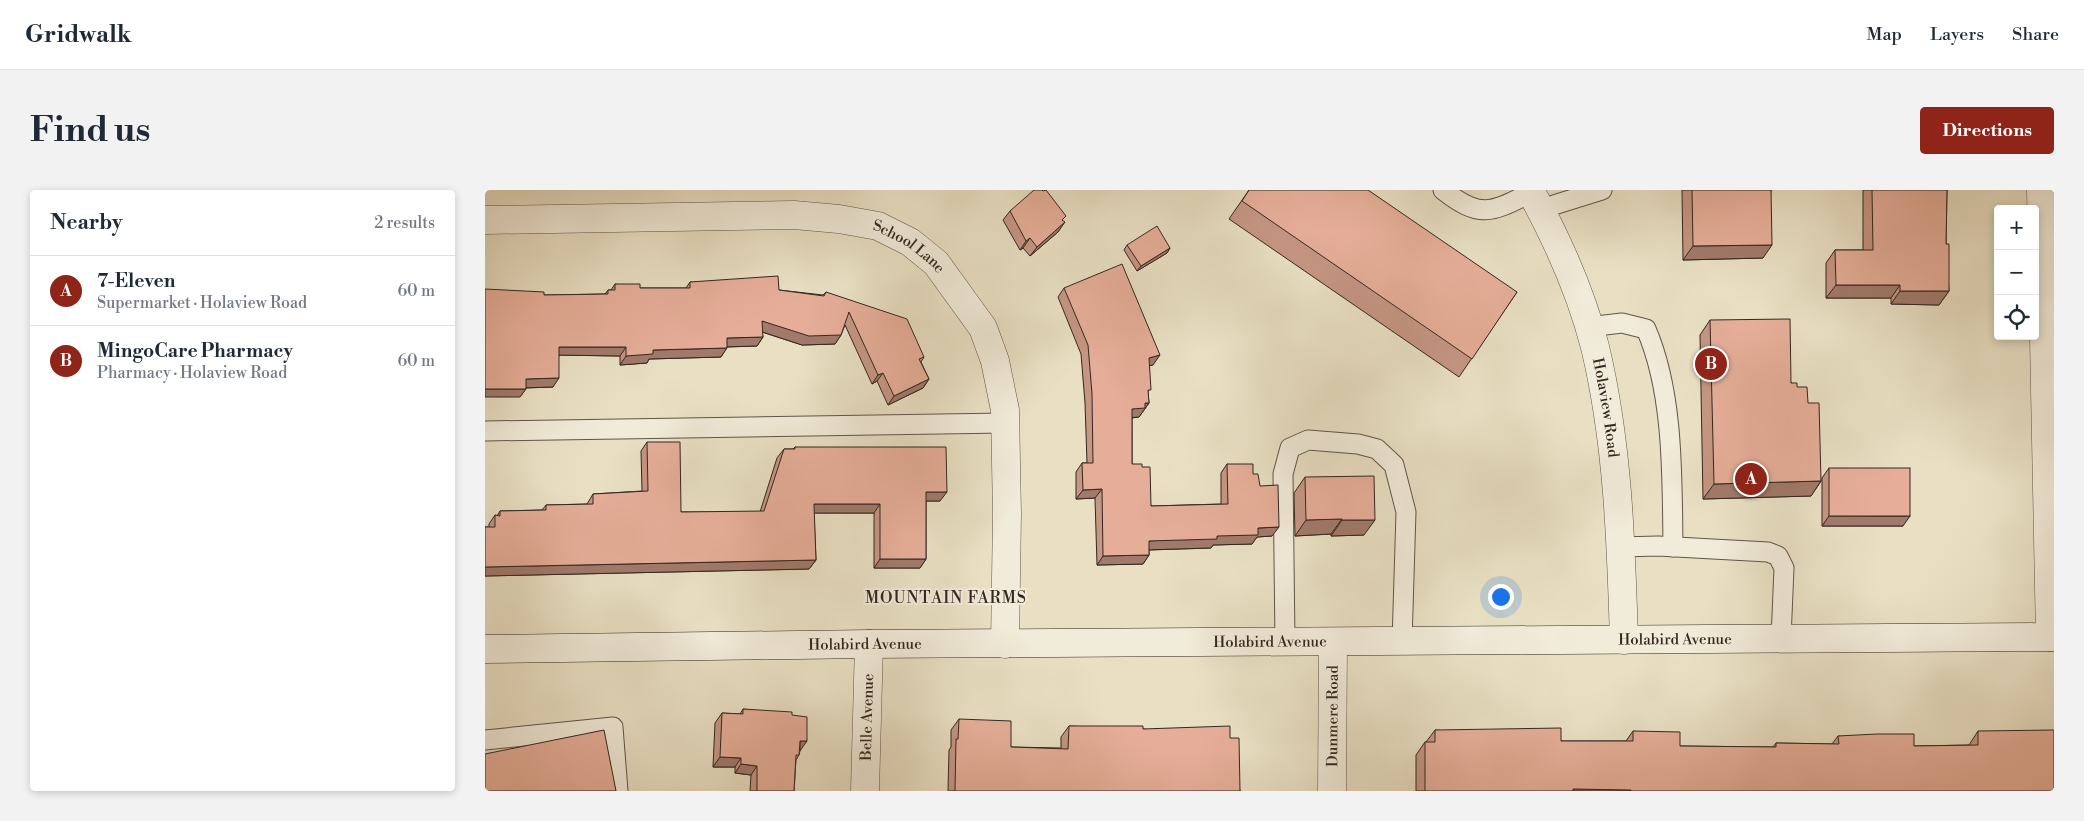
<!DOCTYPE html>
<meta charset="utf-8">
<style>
:root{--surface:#fff;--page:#f2f2f3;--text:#1f2937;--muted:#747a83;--line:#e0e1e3;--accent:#8f2418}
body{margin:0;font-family:"Libre Bodoni",serif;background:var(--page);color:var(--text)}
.controls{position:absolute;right:15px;top:15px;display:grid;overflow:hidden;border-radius:5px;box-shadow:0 2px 8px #0003}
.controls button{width:45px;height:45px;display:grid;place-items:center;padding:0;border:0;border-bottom:1px solid var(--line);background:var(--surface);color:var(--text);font:25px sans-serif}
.you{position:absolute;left:1015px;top:406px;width:18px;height:18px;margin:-12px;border:4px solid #fff;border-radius:50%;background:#1a73e8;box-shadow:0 0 0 8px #1a73e833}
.badge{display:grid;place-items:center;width:32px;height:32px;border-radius:50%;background:var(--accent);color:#fff;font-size:16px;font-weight:700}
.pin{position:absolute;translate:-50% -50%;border:2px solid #fff;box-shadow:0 1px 5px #0006}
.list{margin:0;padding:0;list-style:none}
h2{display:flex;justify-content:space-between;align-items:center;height:65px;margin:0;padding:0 20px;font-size:21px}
h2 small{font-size:16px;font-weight:400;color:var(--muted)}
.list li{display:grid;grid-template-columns:32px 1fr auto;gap:15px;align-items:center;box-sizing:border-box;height:70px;padding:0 20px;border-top:1px solid var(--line)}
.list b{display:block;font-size:19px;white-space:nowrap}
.list p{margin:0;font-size:16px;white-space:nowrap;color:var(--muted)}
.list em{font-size:16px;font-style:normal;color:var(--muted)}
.icon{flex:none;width:28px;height:28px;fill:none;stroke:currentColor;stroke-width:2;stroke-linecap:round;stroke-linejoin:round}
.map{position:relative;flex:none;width:1569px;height:601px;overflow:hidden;border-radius:5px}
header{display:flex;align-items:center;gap:30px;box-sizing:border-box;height:70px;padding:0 25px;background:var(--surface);border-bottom:1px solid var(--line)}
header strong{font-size:24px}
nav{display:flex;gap:28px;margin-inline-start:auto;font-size:18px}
.intro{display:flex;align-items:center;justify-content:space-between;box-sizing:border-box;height:120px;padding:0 30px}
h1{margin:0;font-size:35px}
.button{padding:12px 22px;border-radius:5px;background:var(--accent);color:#fff;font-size:18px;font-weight:700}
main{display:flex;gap:30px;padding:0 30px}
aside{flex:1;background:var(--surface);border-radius:5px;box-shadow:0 2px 8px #0003}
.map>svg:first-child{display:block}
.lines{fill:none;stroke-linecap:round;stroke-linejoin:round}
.service-casing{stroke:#605549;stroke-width:21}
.minor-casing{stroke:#605549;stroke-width:29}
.secondary-casing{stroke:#332720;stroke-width:29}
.service{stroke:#f1ebd9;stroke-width:19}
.minor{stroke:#f1ebd9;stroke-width:28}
.secondary{stroke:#f1ebd9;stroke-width:28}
.wall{fill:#c69684;stroke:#332720}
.shaded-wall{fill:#a17a6b;stroke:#332720}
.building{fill:#e6ae99;stroke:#332720}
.labels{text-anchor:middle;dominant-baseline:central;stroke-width:4;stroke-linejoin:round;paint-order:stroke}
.street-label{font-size:15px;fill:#332720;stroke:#f1ebd9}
.neighbourhood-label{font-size:16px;letter-spacing:1px;fill:#332720;stroke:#f1ebd9}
</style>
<header>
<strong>Gridwalk</strong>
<nav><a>Map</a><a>Layers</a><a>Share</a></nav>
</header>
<div class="intro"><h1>Find us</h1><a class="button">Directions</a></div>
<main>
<aside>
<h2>Nearby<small>2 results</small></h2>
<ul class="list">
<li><span class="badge">A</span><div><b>7-Eleven</b><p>Supermarket · Holaview Road</p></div><em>60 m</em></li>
<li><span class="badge">B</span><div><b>MingoCare Pharmacy</b><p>Pharmacy · Holaview Road</p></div><em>60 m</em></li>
</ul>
</aside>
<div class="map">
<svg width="1569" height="601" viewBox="0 0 1569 601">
<rect width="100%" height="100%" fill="#e9e0c4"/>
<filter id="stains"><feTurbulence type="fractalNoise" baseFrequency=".004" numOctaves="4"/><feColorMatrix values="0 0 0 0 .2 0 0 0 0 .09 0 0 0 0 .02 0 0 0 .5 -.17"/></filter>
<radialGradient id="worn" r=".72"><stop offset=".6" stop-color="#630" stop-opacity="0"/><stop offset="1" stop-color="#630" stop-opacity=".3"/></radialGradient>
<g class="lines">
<g class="service-casing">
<g id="service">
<path d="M 958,0 C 996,30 1007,22 1047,2"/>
<path d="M 1056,19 L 1117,0"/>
<path d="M 1103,137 L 1137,133 L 1161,139 C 1189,203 1187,288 1188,357"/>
<path d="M 0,241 L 520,233"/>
<path d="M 1135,357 L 1173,356 L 1283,362 L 1293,366 L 1299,378 L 1296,449"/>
<path d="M 800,453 L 798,284 L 805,258 L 823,250 L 873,254 L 892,259 L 909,275 L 921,322 L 917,452"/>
<path d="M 0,550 L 128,537 L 133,601"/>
</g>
</g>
<g class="minor-casing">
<g id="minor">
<path id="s1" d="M 1045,0 C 1072,49 1096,102 1110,157 C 1133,253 1136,352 1139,450"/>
<path d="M 1556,0 L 1565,447"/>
<path id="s2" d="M 0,30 L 309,25 L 354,29 L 393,36 L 425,52 L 451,73 L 498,138 L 510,171 L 520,220 L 522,324 L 520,454"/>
<path id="s3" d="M 380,601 L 384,454"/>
<path id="s4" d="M 847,601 L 848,452"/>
</g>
</g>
<g class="secondary-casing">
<g id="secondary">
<path id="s5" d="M 0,459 L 384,454 L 1569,447"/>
</g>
</g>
<use href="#service" class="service"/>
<use href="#minor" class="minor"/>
<use href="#secondary" class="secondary"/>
</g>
<g class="wall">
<path d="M 764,0 L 1032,102 L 974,187 L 744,29 Z"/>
<path d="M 1197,0 L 1286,0 L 1278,68 L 1198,70 Z"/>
<path d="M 1378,0 L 1462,0 L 1461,54 L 1464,101 L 1454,115 L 1406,114 L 1406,108 L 1341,108 L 1341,73 L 1350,60 L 1378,60 Z"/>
<path d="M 525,21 L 578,31 L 573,42 L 545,66 L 538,58 L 535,60 L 518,30 Z"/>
<path d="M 642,55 L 685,58 L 682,63 L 652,81 L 639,60 Z"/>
<path d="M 205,92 L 294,100 L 338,105 L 341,102 L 439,167 L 436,172 L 444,189 L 438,198 L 403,215 L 392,191 L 387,194 L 360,135 L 356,145 L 350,154 L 317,155 L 277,142 L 278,147 L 272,156 L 242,157 L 236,167 L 164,169 L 162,173 L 135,175 L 135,166 L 74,165 L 68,197 L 41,198 L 35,207 L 59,105 L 120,104 L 123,100 L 126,100 L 130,94 L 155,98 L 201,98 Z"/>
<path d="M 579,98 L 668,175 L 664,175 L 663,203 L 664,213 L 654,227 L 647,228 L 647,274 L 657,277 L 666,316 L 736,314 L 736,283 L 742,274 L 768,284 L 787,346 L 772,347 L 767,354 L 728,355 L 726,358 L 664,360 L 664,365 L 658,374 L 612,375 L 610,308 L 591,309 L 591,282 L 597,273 L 602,273 L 600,213 L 596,164 L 573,107 Z"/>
<path d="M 1225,130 L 1312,197 L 1323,213 L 1336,291 L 1326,306 L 1218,309 L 1215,145 Z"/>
<path d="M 162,252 L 196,322 L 275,322 L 292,268 L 299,259 L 308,259 L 310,257 L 455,311 L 441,311 L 441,369 L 435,378 L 389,378 L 389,323 L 329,323 L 331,370 L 324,379 L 0,386 L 0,337 L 4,337 L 4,334 L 10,325 L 12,326 L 15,321 L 57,320 L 61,315 L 102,314 L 108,304 L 157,301 L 156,261 Z"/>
<path d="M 1344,278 L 1418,336 L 1337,336 L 1337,288 Z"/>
<path d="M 820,287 L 879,345 L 846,346 L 846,344 L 810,346 L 809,303 Z"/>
<path d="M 258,519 L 307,525 L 315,561 L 314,565 L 311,570 L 309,601 L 265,601 L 266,585 L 250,583 L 250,577 L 228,577 L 230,533 L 237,523 L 255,524 Z"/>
<path d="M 474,529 L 526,557 L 576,558 L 576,547 L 584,536 L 658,539 L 745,548 L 755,601 L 463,601 L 464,560 L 466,557 L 466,540 Z"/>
<path d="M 950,540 L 1076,551 L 1141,551 L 1148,541 L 1195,556 L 1288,557 L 1291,553 L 1347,554 L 1353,546 L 1429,556 L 1484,555 L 1493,541 L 1569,601 L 931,601 L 931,565 L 940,552 L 941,552 Z"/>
</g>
<g class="shaded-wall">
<path d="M 580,32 L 573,42 L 545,66 L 552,57 Z"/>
<path d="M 545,48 L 538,58 L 535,60 L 541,51 Z"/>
<path d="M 1287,55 L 1278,68 L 1198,70 L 1208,56 Z"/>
<path d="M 685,58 L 682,63 L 652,81 L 656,76 Z"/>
<path d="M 1351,95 L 1415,95 L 1406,108 L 1341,108 Z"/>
<path d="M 1415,101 L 1464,101 L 1454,115 L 1406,114 Z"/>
<path d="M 277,131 L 356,145 L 350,154 L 317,155 L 271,140 Z"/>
<path d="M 278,147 L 272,156 L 236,157 L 242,148 Z"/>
<path d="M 74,157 L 141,157 L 135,166 L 68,165 Z"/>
<path d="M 242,158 L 236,167 L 164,169 L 162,173 L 135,175 L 141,166 L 168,160 Z"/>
<path d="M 675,165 L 668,175 L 657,177 L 664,168 Z"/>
<path d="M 398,183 L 392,191 L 387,194 L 393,185 Z"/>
<path d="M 74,188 L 68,197 L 35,198 L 41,189 Z"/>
<path d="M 444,189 L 438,198 L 403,215 L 409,206 Z"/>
<path d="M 0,199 L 41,199 L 35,207 L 0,207 Z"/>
<path d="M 660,213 L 664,213 L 654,227 L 641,228 L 647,219 Z"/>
<path d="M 1336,291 L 1326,306 L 1218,309 L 1229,294 Z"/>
<path d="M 617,299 L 610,308 L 591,309 L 598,300 Z"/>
<path d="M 441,302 L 462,302 L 455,311 L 435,311 Z"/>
<path d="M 329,314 L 395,314 L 389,323 L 323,323 Z"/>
<path d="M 1344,326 L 1425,326 L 1418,336 L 1337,336 Z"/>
<path d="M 857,329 L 846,344 L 810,346 L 821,330 Z"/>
<path d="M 857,330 L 890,330 L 879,345 L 846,346 Z"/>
<path d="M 794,337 L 787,346 L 772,347 L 767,354 L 728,355 L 726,358 L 658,360 L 664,351 L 732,346 L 773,338 Z"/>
<path d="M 664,365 L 658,374 L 612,375 L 618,366 Z"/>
<path d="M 395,369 L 441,369 L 435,378 L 389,378 Z"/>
<path d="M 331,370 L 324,379 L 0,386 L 0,377 Z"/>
<path d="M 315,551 L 322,551 L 315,561 Z"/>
<path d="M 235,567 L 256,568 L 250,577 L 228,577 Z"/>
<path d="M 256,574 L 272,576 L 266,585 L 250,583 Z"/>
<path d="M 1088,599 L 1146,600 L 1145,601 L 1086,601 Z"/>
</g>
<g class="building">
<path d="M 549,0 L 557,0 L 558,1 L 561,0 L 581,26 L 577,30 L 580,32 L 552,57 L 545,48 L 541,51 L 525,21 Z"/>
<path d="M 764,0 L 883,0 L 1032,102 L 987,169 L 757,11 Z"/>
<path d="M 1207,0 L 1286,0 L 1287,55 L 1208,56 Z"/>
<path d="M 1387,0 L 1462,0 L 1461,54 L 1464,54 L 1464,101 L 1415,101 L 1415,95 L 1351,95 L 1350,60 L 1388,60 Z"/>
<path d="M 672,36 L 685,58 L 656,76 L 642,55 Z"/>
<path d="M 637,74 L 675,165 L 664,168 L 666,200 L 663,200 L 664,213 L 660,213 L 660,218 L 647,219 L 647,274 L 657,274 L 657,277 L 665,277 L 666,316 L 743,314 L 742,274 L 768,274 L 768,284 L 773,284 L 775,296 L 793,295 L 794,337 L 773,338 L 773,345 L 732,346 L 732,349 L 664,351 L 664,365 L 618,366 L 617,299 L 598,300 L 597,273 L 608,273 L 607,204 L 603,155 L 579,98 Z"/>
<path d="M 293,86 L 294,100 L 339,106 L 341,102 L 422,129 L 439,167 L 434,169 L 444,189 L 409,206 L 398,183 L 393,185 L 364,122 L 356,145 L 324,146 L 277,131 L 278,147 L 242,148 L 242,158 L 168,160 L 168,164 L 141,166 L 141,157 L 74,157 L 74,188 L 41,189 L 41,199 L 0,199 L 0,99 L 59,102 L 59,105 L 123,104 L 123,100 L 130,100 L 130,94 L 155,94 L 155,98 L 205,98 L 205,92 Z"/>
<path d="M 1305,129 L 1306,193 L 1312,193 L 1312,197 L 1322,197 L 1323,213 L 1334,213 L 1336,291 L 1229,294 L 1225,130 Z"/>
<path d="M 162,252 L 195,252 L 196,322 L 279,321 L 299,259 L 310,259 L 310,257 L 461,257 L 462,302 L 441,302 L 441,369 L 395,369 L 395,314 L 329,314 L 331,370 L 0,377 L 0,337 L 10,337 L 10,325 L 15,326 L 15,321 L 61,320 L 61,315 L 108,314 L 108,304 L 163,301 Z"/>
<rect x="1344" y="278" width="81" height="48"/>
<path d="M 889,286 L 890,330 L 857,330 L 857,329 L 821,330 L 820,287 Z"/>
<path d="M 258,519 L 307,522 L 307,525 L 322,527 L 322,551 L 315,551 L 314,565 L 311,565 L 309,601 L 272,601 L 272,576 L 256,574 L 256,568 L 235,567 L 237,523 L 258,524 Z"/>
<path d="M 474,529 L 526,531 L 526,557 L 583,559 L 584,536 L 658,536 L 658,539 L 745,536 L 745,548 L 754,548 L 755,601 L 470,601 L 471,549 L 473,549 Z"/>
<path d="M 1076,538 L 1076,551 L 1148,551 L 1148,541 L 1195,542 L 1195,556 L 1291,557 L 1291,553 L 1354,554 L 1353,546 L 1392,544 L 1429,544 L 1429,556 L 1493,555 L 1493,541 L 1569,540 L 1569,601 L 1146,601 L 1146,600 L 1088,599 L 1088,601 L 940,601 L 940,552 L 950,552 L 950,540 Z"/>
<path d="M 119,540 L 131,601 L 0,601 L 0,564 Z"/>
</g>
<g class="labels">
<g class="street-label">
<text stroke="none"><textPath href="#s2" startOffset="431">School Lane</textPath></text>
<text stroke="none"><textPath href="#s1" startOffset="232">Holaview Road</textPath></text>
<text stroke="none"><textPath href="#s5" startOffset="1190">Holabird Avenue</textPath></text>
<text stroke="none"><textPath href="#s5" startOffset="785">Holabird Avenue</textPath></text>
<text stroke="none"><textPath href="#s5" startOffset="380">Holabird Avenue</textPath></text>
<text stroke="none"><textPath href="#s3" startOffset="74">Belle Avenue</textPath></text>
<text stroke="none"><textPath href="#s4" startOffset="75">Dunmere Road</textPath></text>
</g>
<g class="neighbourhood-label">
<text x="461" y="408">MOUNTAIN FARMS</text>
</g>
</g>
<rect width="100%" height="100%" filter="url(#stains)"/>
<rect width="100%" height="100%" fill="url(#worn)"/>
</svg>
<div class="controls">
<button>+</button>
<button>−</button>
<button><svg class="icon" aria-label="locate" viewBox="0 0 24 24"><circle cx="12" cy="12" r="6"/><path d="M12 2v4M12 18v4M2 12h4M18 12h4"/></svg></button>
</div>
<div class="you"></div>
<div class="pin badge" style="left:1266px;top:289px">A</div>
<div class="pin badge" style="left:1226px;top:174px">B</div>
</div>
</main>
